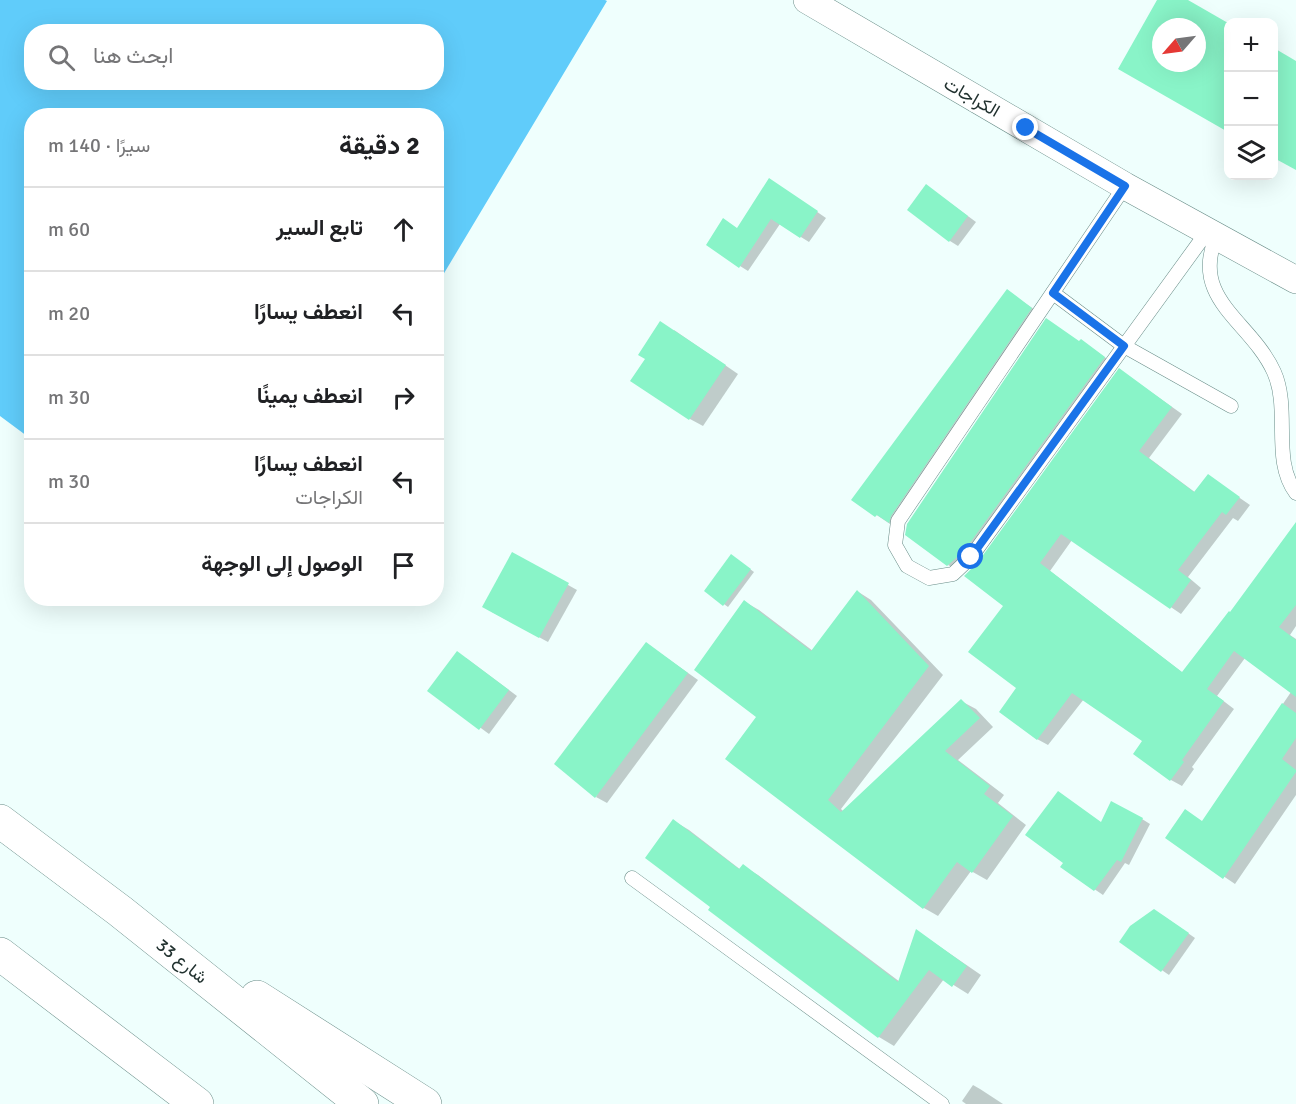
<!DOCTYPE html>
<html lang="ar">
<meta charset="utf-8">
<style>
:root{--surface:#fff;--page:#f2f2f2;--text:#202124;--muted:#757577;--line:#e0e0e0}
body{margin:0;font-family:Signika,Vazirmatn,sans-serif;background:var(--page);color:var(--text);direction:rtl}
.controls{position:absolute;right:18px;top:18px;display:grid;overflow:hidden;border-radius:12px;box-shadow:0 6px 24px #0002}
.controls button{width:54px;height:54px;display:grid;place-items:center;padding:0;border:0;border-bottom:2px solid var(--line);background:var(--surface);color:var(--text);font:30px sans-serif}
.compass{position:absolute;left:1152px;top:18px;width:54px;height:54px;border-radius:50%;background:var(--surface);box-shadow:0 6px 24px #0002;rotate:242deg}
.stop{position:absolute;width:18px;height:18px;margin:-14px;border:4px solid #1a73e8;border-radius:50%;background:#fff}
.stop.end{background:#1a73e8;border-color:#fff;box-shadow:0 2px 6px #0008}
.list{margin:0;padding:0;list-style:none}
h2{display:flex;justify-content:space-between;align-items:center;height:78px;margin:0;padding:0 24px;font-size:26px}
h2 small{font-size:20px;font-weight:400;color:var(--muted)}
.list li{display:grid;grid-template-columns:39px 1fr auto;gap:18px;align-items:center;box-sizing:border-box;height:84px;padding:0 24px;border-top:2px solid var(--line)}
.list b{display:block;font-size:22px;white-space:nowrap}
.list p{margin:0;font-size:20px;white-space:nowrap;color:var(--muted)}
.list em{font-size:20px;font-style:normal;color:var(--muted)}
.icon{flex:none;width:33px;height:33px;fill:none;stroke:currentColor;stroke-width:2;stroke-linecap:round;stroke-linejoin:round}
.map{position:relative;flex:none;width:1296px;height:1104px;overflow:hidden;direction:ltr}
.search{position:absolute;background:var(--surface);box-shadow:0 6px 24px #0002;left:24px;top:24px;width:420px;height:66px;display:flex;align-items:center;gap:15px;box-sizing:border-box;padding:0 21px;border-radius:24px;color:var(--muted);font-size:22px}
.panel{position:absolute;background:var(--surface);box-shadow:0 6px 24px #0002;left:24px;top:108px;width:420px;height:498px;border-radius:24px;direction:rtl}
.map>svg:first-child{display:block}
.water{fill:#60ccfa;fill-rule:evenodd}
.shadow{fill:#0003;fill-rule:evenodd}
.building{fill:#89f4c8;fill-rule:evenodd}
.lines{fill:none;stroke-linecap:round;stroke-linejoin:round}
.service-casing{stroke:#698d88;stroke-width:15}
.minor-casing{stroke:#698d88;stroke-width:28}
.trunk-casing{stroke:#698d88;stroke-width:34}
.service{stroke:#fff;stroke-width:14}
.minor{stroke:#fff;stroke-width:27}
.trunk{stroke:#fff;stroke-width:33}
.route{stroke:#1a73e8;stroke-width:8}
.labels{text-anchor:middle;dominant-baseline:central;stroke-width:4.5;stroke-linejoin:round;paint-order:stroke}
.street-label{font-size:18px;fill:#21312f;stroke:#fff}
</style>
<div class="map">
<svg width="1296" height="1104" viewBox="0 0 1296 1104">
<rect width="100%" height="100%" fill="#effffd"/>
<path class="water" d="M 0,0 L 605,0 L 607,1 L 437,285 L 436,116 L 32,116 L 31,439 L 0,416 ZM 32,32 L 436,32 L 436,82 L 32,82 Z"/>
<g class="shadow">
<path d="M 1159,0 L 1185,0 L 1228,25 L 1228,130 L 1120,69 ZM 1161,27 L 1197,27 L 1197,63 L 1161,63 Z"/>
<path d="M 1274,50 L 1296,63 L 1296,169 L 1274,156 Z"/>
<path d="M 778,185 L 826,218 L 809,242 L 780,224 L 748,271 L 740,266 L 738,229 Z"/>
<path d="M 927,186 L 976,222 L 958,246 L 950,241 Z"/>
<path d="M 1007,291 L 1044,316 L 904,524 L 902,529 L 891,522 L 890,524 L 853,499 Z"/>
<path d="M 674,330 L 738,374 L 703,426 L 690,419 Z"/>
<path d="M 1082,341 L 1117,366 L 961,572 L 948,565 Z"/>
<path d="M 1120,370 L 1182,414 L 1149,458 L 1196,493 L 1208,476 L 1250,505 L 1238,521 L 1233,518 L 1188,577 L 1201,588 L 1181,614 L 1072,540 L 1050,571 L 1183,673 L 1231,614 L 1296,545 L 1296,626 L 1290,635 L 1296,639 L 1296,795 L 1235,884 L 1167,838 L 1203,822 L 1291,692 L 1245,658 L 1217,696 L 1234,709 L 1192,767 L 1194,769 L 1182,786 L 1171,780 L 1144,740 L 1084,699 L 1048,745 L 1037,739 L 1018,688 L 1005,605 L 979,563 Z"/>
<path d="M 513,554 L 577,590 L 548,642 L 492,612 Z"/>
<path d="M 735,558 L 754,572 L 728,607 L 706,591 Z"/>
<path d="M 857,591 L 871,600 L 943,675 L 841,809 L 844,812 L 961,701 L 976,709 L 993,727 L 958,760 L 1004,795 L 998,803 L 1026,825 L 987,880 L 971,871 L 938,916 L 924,908 L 727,759 L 758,717 L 745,602 L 759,610 L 813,651 Z"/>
<path d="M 657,651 L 698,680 L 607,803 L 596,797 Z"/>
<path d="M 466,658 L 517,696 L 489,734 L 429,690 Z"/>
<path d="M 1142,819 L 1150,824 L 1129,865 L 1125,863 L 1103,895 L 1062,867 L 1102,823 Z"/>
<path d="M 674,821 L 689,830 L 741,870 L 743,866 L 758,875 L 900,982 L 917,931 L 981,975 L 968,994 L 944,979 L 894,1046 L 879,1037 L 710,910 L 712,907 Z"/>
<path d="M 1162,915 L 1195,938 L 1169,975 L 1121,942 Z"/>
<path d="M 973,1085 L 980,1089 L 1003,1104 L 966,1104 L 962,1101 Z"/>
</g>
<g class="building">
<path d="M 1157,0 L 1188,0 L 1228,23 L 1228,132 L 1118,69 ZM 1161,27 L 1197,27 L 1197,63 L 1161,63 Z"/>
<path d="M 1274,48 L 1296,61 L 1296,170 L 1274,158 Z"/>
<path d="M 769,178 L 818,211 L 800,238 L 771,219 L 739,268 L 706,245 L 723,218 L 737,228 Z"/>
<path d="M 926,184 L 968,216 L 949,242 L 907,210 Z"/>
<path d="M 1007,289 L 1032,308 L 891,516 L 889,523 L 877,515 L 875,517 L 851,500 Z"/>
<path d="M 1046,318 L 1079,341 L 1081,339 L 1105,357 L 964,551 L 947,566 L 905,535 L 907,524 Z"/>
<path d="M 660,321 L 726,365 L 689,420 L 630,381 L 645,359 L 638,355 Z"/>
<path d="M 1119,368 L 1172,407 L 1139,451 L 1194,492 L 1208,474 L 1240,497 L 1226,515 L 1222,512 L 1178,570 L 1191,580 L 1170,609 L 1061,534 L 1040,563 L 1182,672 L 1229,611 L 1230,612 L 1296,522 L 1296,605 L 1279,627 L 1296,640 L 1296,697 L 1234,651 L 1207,689 L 1224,701 L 1182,760 L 1184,762 L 1170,781 L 1133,754 L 1142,741 L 1072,693 L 1037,740 L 999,712 L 1016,688 L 968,652 L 1003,606 L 964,576 L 978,562 Z"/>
<path d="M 512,552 L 569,583 L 539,638 L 482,607 Z"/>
<path d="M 731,554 L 751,569 L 723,606 L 704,591 Z"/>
<path d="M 857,590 L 929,666 L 828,800 L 841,812 L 961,699 L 980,718 L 945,751 L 990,786 L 984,794 L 1013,816 L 972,873 L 957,862 L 923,909 L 725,759 L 756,717 L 694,670 L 744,600 L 811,651 Z"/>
<path d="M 646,642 L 688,673 L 595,798 L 554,764 Z"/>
<path d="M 457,651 L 509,690 L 479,730 L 427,691 Z"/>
<path d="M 1282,703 L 1296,713 L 1296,738 L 1282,759 L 1296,770 L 1296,772 L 1223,879 L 1165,838 L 1185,809 L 1202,821 Z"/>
<path d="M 1058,791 L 1101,822 L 1111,801 L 1143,818 L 1121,862 L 1117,860 L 1094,891 L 1060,867 L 1063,863 L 1025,835 Z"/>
<path d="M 673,819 L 739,869 L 743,864 L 898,982 L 916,929 L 967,966 L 952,987 L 929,970 L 878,1038 L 708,910 L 710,907 L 645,858 Z"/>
<path d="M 1154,909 L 1189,933 L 1161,972 L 1119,942 L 1130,926 Z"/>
</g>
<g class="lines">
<g class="service-casing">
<g id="service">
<path d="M 1125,186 L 898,521 L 895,545 L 907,566 L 929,578 L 953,574 L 971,557 L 1207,232"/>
<path d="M 1216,237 C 1190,300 1251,321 1274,372 C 1291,410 1271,460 1296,493"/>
<path d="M 1053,293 L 1124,346 L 1231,406"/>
<path d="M 632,878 L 942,1104"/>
</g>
</g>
<g class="minor-casing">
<path id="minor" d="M 807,0 L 1125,186 L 1296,280"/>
</g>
<g class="trunk-casing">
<g id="trunk">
<path d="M 0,821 L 120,911 L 362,1104"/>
<path d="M 0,954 L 197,1104"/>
<path d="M 257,997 L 425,1104"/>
</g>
</g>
<use href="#service" class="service"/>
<use href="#minor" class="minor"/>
<use href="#trunk" class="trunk"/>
</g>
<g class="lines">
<path class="route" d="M 971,557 L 1124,346 L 1053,293 L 1125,186 L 1026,128"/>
</g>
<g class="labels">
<g class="street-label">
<text transform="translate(972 97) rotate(30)">الكراجات</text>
<text transform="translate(182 961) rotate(39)">شارع 33</text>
</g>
</g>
</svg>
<div class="controls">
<button>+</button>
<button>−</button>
<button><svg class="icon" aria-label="layers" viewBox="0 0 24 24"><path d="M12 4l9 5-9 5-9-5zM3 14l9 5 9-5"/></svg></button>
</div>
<svg class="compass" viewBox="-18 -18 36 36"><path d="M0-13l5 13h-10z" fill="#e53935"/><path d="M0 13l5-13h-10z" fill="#757577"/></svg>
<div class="stop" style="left:971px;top:557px"></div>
<div class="stop end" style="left:1026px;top:128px"></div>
<div class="search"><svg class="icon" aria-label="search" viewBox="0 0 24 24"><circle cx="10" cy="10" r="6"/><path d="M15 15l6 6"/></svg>ابحث هنا</div>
<section class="panel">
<h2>2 دقيقة<small>سيرًا · 140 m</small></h2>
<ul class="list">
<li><svg class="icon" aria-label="ahead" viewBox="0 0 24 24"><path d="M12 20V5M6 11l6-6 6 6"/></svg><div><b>تابع السير</b></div><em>60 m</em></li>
<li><svg class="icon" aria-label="left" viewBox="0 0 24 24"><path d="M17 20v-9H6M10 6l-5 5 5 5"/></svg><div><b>انعطف يسارًا</b></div><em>20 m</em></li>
<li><svg class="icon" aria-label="right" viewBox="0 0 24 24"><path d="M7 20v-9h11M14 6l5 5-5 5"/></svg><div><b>انعطف يمينًا</b></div><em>30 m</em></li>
<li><svg class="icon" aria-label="left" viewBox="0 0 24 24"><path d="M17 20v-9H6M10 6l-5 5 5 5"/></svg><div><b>انعطف يسارًا</b><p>الكراجات</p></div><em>30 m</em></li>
<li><svg class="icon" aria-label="arrive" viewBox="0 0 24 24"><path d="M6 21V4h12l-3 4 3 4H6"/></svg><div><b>الوصول إلى الوجهة</b></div></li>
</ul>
</section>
</div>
